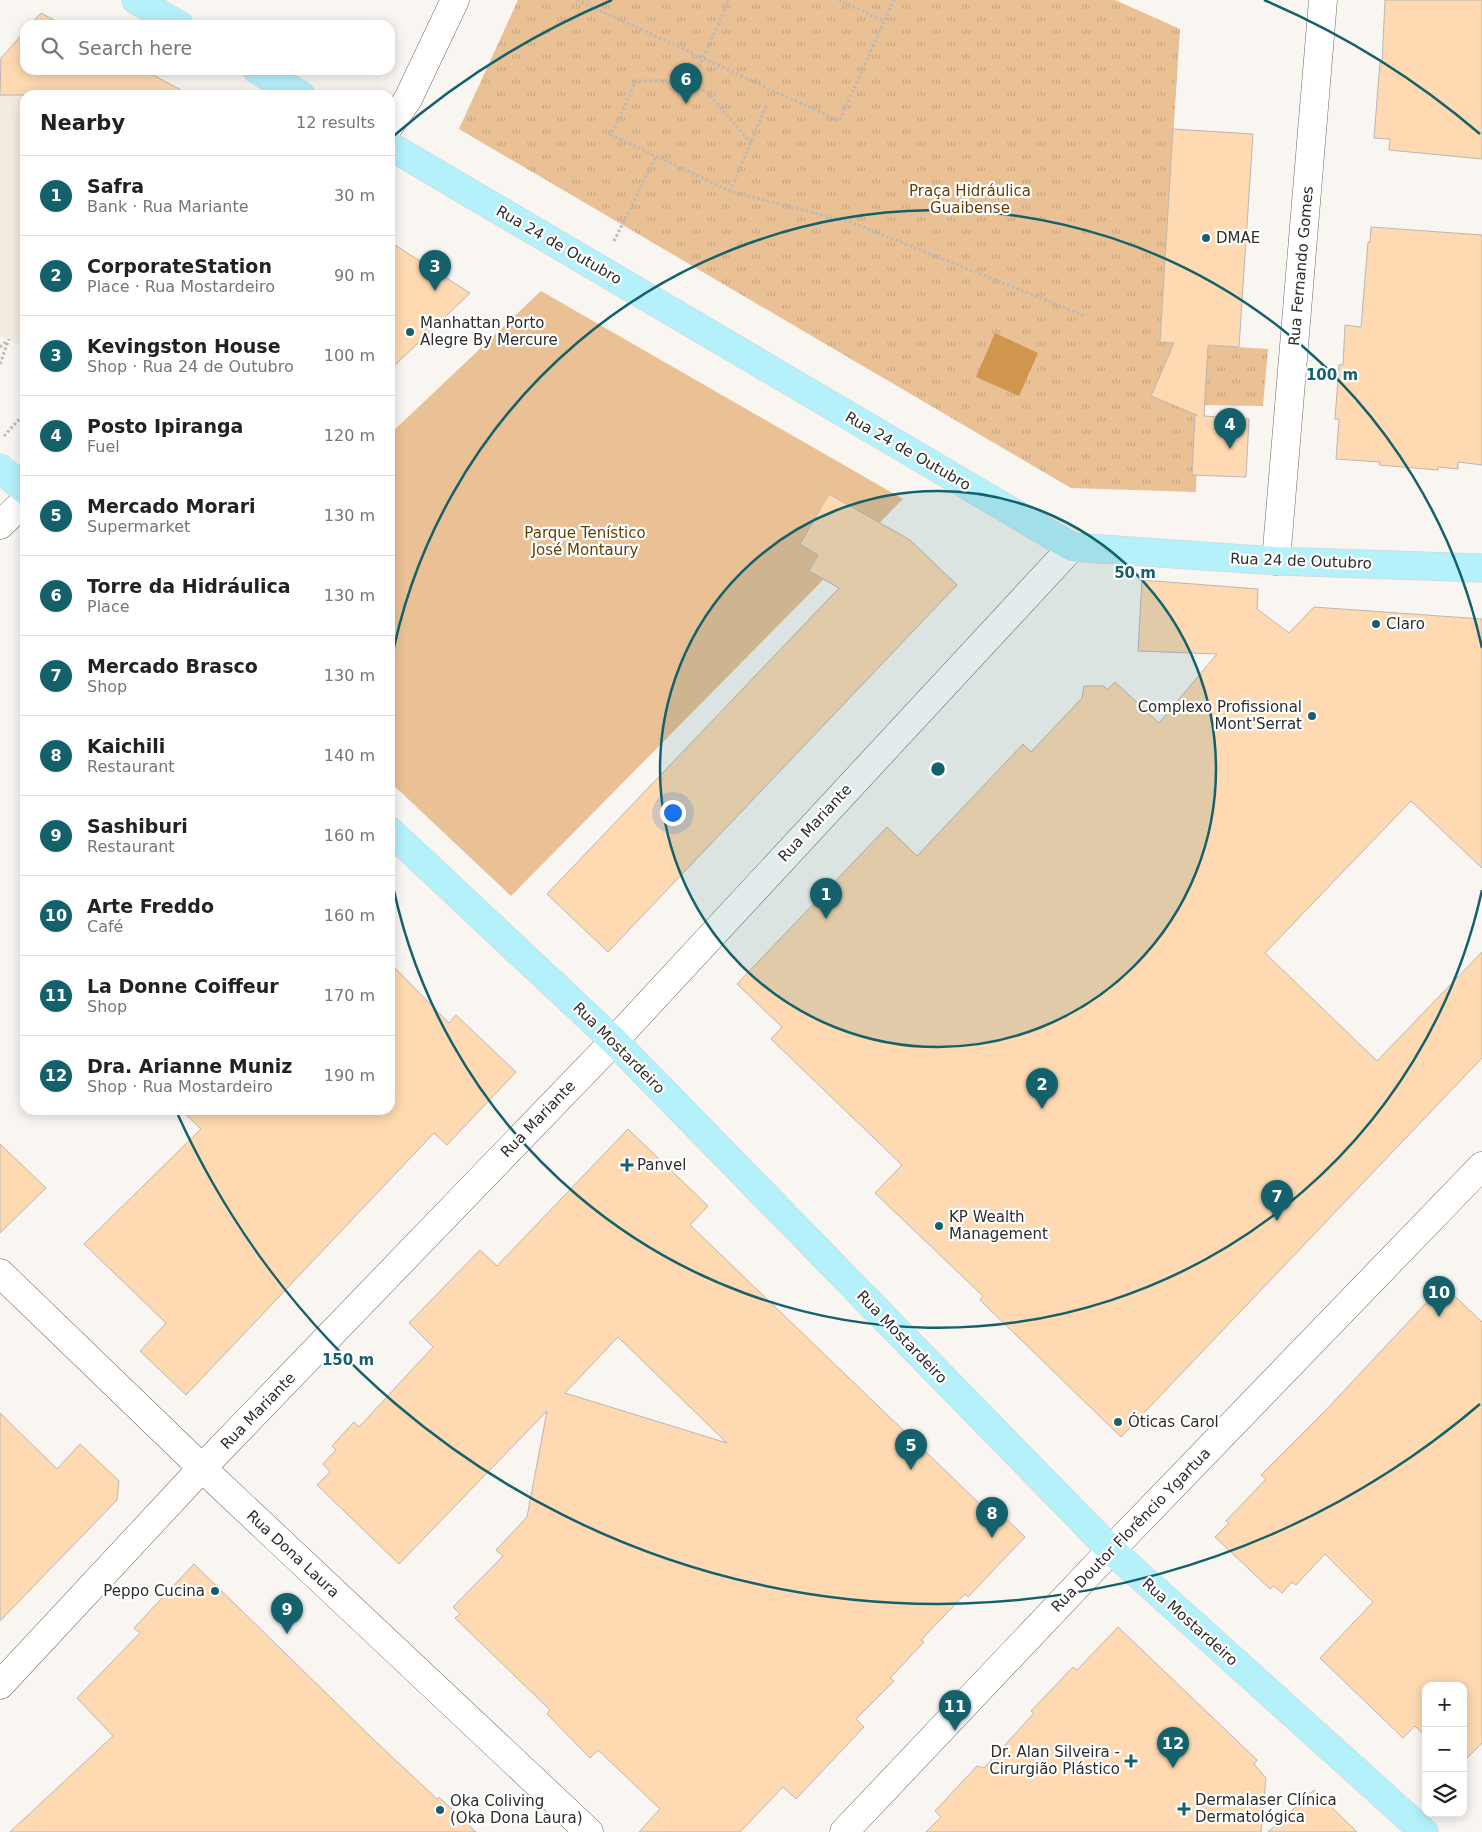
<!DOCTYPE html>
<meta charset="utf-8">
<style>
:root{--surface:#fff;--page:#f6f6f6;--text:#222;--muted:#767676;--line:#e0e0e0;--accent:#14616c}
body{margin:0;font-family:"DejaVu Sans",sans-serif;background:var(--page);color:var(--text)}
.controls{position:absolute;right:15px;bottom:15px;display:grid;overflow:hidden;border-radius:10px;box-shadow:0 2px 12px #0003}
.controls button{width:45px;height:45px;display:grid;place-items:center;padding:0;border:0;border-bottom:1px solid var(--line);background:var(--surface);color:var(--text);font:25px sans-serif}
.you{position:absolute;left:672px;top:812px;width:18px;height:18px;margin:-12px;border:4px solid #fff;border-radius:50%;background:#1a73e8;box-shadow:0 0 0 8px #1a73e833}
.badge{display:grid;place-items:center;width:32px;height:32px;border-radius:50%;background:var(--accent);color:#fff;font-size:16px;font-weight:700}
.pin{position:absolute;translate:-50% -41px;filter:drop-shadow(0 1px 2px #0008)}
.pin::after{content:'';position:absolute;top:26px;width:18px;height:15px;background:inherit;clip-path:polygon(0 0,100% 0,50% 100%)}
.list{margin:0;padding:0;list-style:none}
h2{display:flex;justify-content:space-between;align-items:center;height:65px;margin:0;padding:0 20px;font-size:21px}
h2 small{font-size:16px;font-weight:400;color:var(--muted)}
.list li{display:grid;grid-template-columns:32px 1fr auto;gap:15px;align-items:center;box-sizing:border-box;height:80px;padding:0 20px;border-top:1px solid var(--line)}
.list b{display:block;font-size:19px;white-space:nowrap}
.list p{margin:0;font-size:16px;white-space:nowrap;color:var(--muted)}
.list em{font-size:16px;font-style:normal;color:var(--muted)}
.icon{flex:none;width:28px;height:28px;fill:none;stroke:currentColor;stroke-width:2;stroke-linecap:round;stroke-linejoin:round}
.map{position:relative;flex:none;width:1482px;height:1832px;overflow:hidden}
.search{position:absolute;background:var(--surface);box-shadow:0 2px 12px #0003;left:20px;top:20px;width:375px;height:55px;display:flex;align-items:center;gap:12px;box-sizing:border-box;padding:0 18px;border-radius:15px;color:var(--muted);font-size:19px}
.panel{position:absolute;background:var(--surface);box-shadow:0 2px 12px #0003;left:20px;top:90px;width:375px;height:1025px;border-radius:15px}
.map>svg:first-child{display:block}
.built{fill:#f4ebe1}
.grass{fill:url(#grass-tufts)}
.green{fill:#eac194}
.water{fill:#d0954f}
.building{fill:#fed9b1;stroke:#bbb7b4;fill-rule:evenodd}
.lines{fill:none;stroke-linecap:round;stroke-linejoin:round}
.minor-casing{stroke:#6d6a67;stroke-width:29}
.major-casing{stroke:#d1d1d0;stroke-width:29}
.path{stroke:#bcb9b6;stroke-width:3;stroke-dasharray:2.5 2.5;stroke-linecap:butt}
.minor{stroke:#fff;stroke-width:28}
.major{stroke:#b5f1fb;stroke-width:28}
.ring{fill:none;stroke:#14616c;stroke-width:2.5}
.poi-dot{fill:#14616c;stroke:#fff;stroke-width:2}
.labels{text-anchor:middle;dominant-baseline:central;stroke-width:4.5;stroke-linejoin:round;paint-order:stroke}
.park-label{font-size:15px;fill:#653d03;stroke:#fff}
.poi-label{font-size:15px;fill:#2e2d2b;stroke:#fff;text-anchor:start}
.street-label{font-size:15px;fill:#2e2d2b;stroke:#fff}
.centre{fill:#14616c;stroke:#fff;stroke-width:2.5}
.ring-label{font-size:15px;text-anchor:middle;font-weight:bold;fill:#14616c;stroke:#fff;stroke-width:4.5;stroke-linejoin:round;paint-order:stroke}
</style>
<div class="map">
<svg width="1482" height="1832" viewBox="0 0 1482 1832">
<defs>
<pattern id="grass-tufts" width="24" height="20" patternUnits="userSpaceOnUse" patternTransform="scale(1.25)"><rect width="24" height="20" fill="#eac194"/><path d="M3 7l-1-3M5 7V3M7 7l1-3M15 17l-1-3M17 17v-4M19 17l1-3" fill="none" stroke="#c9a680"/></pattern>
</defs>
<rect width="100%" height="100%" fill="#f9f6f2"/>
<path class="built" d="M 25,31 L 25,70 L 145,70 L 190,95 L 25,95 L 25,348 L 0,335 L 0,59 Z"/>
<path class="grass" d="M 518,0 L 1115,0 L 1180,29 L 1160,342 L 1268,349 L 1263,406 L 1198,405 L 1196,492 L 1071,488 L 459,129 Z"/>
<path class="green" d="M 541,291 L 903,499 L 511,896 L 390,782 L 390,434 Z"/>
<path class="water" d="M 995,333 L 1038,353 L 1019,396 L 976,377 Z"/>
<g class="building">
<path d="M 1385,0 L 1482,0 L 1482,159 L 1389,150 L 1390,139 L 1374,138 L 1380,62 L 1382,63 Z"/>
<path d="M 41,13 L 63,25 L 30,25 Z"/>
<path d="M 25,31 L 25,70 L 144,70 L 190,95 L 0,95 L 1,58 Z"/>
<path d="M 1173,129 L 1253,134 L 1239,347 L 1208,345 L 1204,416 L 1249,419 L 1246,477 L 1192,475 L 1195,415 L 1197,415 L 1151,396 L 1174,343 L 1160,342 Z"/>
<path d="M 1371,227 L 1482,235 L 1482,465 L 1458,462 L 1458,469 L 1438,467 L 1438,470 L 1379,465 L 1380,462 L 1336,459 L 1339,419 L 1335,419 L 1339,365 L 1343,365 L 1345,325 L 1361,327 L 1368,242 L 1370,242 Z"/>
<path d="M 390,242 L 470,293 L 390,370 Z"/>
<path d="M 829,494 L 910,540 L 957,585 L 608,952 L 547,894 L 839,588 L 809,571 L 818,555 L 800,544 Z"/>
<path d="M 1142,580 L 1258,589 L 1257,609 L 1289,633 L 1314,607 L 1482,619 L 1482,868 L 1411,801 L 1265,953 L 1377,1061 L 1482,952 L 1482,1058 L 1121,1437 L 980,1300 L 983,1296 L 875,1193 L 902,1165 L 771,1039 L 782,1027 L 737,984 L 887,827 L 917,856 L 1023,744 L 1031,752 L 1082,698 L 1084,686 L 1104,686 L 1107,690 L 1115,682 L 1159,723 L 1217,654 L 1138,651 Z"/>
<path d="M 390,963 L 449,1023 L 456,1015 L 516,1072 L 447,1145 L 434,1133 L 186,1395 L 140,1351 L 166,1323 L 84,1244 L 201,1129 L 181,1110 L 390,1110 Z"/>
<path d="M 628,1129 L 708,1206 L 690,1225 L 982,1506 L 993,1506 L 1025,1537 L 968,1597 L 965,1594 L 921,1640 L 924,1642 L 890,1678 L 894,1681 L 856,1719 L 864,1727 L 796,1799 L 783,1787 L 740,1832 L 639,1832 L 660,1809 L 598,1750 L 590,1758 L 547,1714 L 550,1710 L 455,1618 L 460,1614 L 453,1607 L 503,1556 L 496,1550 L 527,1517 L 547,1411 L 399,1564 L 317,1485 L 330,1472 L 323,1464 L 336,1450 L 332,1446 L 354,1422 L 359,1427 L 433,1347 L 409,1323 L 480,1250 L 497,1266 ZM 618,1337 L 727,1443 L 565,1393 Z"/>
<path d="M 0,1144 L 46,1188 L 0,1233 Z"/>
<path d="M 1443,1285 L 1482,1322 L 1482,1743 L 1463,1762 L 1463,1686 L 1426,1686 L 1426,1737 L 1415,1726 L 1403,1738 L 1320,1658 L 1373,1602 L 1325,1554 L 1296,1585 L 1292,1582 L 1282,1593 L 1274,1586 L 1270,1589 L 1215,1537 L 1229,1523 L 1226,1521 L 1266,1479 L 1261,1475 L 1325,1411 Z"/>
<path d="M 0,1413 L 57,1469 L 80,1444 L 119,1481 L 117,1500 L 0,1621 Z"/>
<path d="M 194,1564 L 374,1740 L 437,1799 L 439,1797 L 476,1832 L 10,1832 L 113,1736 L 77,1698 L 140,1633 L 134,1628 Z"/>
<path d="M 1118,1627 L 1257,1760 L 1254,1764 L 1266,1778 L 1261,1832 L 926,1832 L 941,1817 L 935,1811 L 977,1766 L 984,1768 L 1034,1713 L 1031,1711 L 1073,1667 L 1077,1670 Z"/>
<path d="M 1314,1790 L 1357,1832 L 1268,1832 Z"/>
</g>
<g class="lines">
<g class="minor-casing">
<g id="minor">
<path d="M 390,125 L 408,99 L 455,0"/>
<path d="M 0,525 L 25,501"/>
<path d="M 1276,561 L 1323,0"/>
<path d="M 0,1273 L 202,1468 L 589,1832"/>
<path d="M 0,1685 L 202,1468 L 614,1041 L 1072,547"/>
<path d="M 844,1832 L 1111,1550 L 1482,1166"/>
</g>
</g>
<g class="major-casing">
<g id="major">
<path d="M 136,0 L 179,25"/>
<path d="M 257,70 L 301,95"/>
<path d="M 390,146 L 1072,547 L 1276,561 L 1482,568"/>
<path d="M 0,468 L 25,490"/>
<path d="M 390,831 L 614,1041 L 1111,1550 L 1424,1832"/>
</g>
</g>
<g class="path">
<path d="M 577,0 L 839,121 L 894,0"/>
<path d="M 839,0 L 884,21"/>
<path d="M 691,85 L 729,0"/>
<path d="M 751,143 L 707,92 L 680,80 L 636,81 L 611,135 L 730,191 L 853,223 L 1085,316"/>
<path d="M 730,191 L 767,104"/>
<path d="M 614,241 L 656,156"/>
<path d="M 0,347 L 7,341"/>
<path d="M 0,364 L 9,339"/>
<path d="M 4,436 L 25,413"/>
</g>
<use href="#minor" class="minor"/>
<use href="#major" class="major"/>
</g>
<circle cx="938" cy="769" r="278" fill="#14616c" fill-opacity=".12"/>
<g class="ring">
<circle cx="938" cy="769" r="278"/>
<path d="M1482 890A557 557 0 0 1 390 871M390 667A557 557 0 0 1 1482 648"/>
<path d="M1480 1404A835 835 0 0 1 178 1115M390 139A835 835 0 0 1 612 0M1264 0A835 835 0 0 1 1480 134"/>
</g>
<g class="poi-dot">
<circle cx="1206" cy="238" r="5"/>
<circle cx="410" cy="332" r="5"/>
<circle cx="1376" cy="624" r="5"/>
<circle cx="1312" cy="716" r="5"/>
<path d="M624.5 1157.5h5v5h5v5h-5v5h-5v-5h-5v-5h5z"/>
<circle cx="939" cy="1226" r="5"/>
<circle cx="1118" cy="1422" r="5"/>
<circle cx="215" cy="1591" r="5"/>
<path d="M1128.5 1753.5h5v5h5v5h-5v5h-5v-5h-5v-5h5z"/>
<path d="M1181.5 1801.5h5v5h5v5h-5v5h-5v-5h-5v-5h5z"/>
<circle cx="440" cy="1810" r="5"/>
</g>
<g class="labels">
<g class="park-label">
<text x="970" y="191">Praça Hidráulica<tspan x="970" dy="17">Guaibense</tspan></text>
<text x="585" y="533">Parque Tenístico<tspan x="585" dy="17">José Montaury</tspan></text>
</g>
<g class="poi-label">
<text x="1216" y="238">DMAE</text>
<text x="420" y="323">Manhattan Porto<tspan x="420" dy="17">Alegre By Mercure</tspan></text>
<text x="1386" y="624">Claro</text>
<text x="1302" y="707" text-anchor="end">Complexo Profissional<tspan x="1302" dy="17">Mont'Serrat</tspan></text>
<text x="637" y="1165">Panvel</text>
<text x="949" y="1217">KP Wealth<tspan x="949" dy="17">Management</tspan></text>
<text x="1128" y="1422">Óticas Carol</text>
<text x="205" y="1591" text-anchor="end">Peppo Cucina</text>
<text x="1120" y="1752" text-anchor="end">Dr. Alan Silveira -<tspan x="1120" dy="17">Cirurgião Plástico</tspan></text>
<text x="1195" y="1800">Dermalaser Clínica<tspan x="1195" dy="17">Dermatológica</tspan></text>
<text x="450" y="1801">Oka Coliving<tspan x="450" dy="17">(Oka Dona Laura)</tspan></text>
</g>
<g class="street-label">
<text transform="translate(559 245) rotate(30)">Rua 24 de Outubro</text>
<text transform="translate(1301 266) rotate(-85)">Rua Fernando Gomes</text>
<text transform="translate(908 451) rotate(30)">Rua 24 de Outubro</text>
<text transform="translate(1301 561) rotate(2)">Rua 24 de Outubro</text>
<text transform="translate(815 823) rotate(-47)">Rua Mariante</text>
<text transform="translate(619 1048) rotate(45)">Rua Mostardeiro</text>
<text transform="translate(538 1119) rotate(-46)">Rua Mariante</text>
<text transform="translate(902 1337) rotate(46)">Rua Mostardeiro</text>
<text transform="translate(258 1411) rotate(-46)">Rua Mariante</text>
<text transform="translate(1131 1530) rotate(-46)">Rua Doutor Florêncio Ygartua</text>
<text transform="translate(293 1554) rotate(43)">Rua Dona Laura</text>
<text transform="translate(1190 1622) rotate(42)">Rua Mostardeiro</text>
</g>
</g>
<circle cx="938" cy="769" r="8" class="centre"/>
<g class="ring-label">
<text x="1332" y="380">100 m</text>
<text x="1135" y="578">50 m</text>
<text x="348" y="1365">150 m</text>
</g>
</svg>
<div class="controls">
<button>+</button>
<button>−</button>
<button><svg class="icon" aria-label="layers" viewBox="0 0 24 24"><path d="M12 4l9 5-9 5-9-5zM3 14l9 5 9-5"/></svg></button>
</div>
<div class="you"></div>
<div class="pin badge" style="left:826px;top:919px">1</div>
<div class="pin badge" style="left:1042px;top:1109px">2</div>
<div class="pin badge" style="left:435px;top:291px">3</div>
<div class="pin badge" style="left:1230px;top:449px">4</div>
<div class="pin badge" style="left:911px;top:1470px">5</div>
<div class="pin badge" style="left:686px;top:104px">6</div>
<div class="pin badge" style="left:1277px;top:1221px">7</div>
<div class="pin badge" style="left:992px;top:1538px">8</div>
<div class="pin badge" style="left:287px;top:1634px">9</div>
<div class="pin badge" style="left:1439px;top:1317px">10</div>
<div class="pin badge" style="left:955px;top:1731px">11</div>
<div class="pin badge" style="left:1173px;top:1768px">12</div>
<div class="search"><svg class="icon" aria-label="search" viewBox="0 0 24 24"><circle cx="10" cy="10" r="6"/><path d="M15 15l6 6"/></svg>Search here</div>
<section class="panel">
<h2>Nearby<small>12 results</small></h2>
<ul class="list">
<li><span class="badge">1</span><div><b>Safra</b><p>Bank · Rua Mariante</p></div><em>30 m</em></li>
<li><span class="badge">2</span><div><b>CorporateStation</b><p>Place · Rua Mostardeiro</p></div><em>90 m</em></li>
<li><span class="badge">3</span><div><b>Kevingston House</b><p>Shop · Rua 24 de Outubro</p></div><em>100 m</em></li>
<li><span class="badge">4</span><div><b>Posto Ipiranga</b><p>Fuel</p></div><em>120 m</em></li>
<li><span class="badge">5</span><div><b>Mercado Morari</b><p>Supermarket</p></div><em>130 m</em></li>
<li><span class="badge">6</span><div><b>Torre da Hidráulica</b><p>Place</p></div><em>130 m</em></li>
<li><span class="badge">7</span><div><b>Mercado Brasco</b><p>Shop</p></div><em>130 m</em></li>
<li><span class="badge">8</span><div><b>Kaichili</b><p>Restaurant</p></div><em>140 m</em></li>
<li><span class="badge">9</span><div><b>Sashiburi</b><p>Restaurant</p></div><em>160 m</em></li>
<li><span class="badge">10</span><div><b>Arte Freddo</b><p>Café</p></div><em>160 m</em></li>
<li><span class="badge">11</span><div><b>La Donne Coiffeur</b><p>Shop</p></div><em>170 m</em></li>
<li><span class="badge">12</span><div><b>Dra. Arianne Muniz</b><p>Shop · Rua Mostardeiro</p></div><em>190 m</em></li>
</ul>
</section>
</div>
